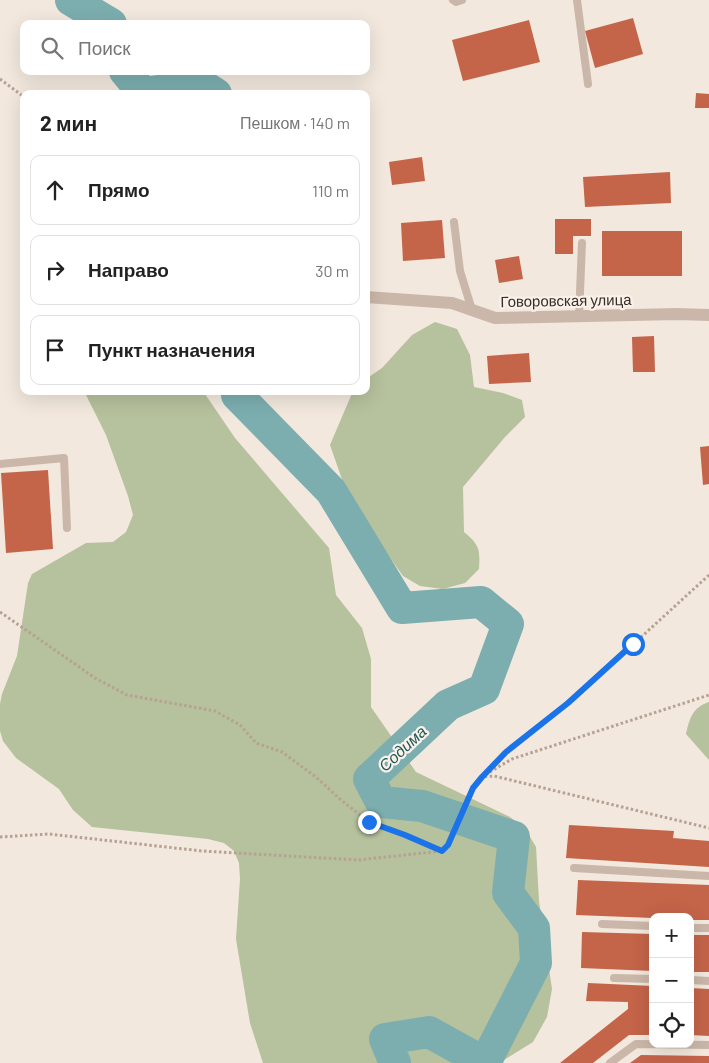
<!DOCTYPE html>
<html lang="ru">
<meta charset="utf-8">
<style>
:root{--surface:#fff;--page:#f2f2f2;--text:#222;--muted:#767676;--line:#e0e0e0}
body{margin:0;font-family:Barlow,sans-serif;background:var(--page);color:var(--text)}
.controls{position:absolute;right:15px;bottom:15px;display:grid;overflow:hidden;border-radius:10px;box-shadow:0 5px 20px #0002}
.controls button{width:45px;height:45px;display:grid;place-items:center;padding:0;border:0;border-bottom:1px solid var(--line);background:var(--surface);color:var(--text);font:25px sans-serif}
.stop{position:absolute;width:15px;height:15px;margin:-11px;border:4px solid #1a73e8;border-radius:50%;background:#fff}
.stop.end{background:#1a73e8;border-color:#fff;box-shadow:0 1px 5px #0008}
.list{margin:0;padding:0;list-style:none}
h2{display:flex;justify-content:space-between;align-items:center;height:65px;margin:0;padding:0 20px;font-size:21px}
h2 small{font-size:16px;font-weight:400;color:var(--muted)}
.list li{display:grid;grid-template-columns:32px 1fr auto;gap:15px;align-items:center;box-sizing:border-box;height:70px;margin:0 10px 10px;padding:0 10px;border:1px solid var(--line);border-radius:10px}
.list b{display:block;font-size:19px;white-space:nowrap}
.list em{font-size:16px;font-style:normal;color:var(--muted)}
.icon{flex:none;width:28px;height:28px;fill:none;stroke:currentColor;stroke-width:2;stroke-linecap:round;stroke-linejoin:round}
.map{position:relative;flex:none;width:709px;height:1063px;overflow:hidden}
.search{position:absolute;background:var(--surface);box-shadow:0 5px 20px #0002;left:20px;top:20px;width:350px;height:55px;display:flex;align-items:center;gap:12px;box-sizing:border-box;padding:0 18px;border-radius:10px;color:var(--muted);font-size:19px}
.panel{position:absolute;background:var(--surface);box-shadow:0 5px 20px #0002;left:20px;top:90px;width:350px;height:305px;border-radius:10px}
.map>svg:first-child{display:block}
.green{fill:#b6c19d}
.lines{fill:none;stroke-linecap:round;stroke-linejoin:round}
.river{stroke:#7caeaf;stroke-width:32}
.building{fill:#c46449}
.path{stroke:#b6a193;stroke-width:3;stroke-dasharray:2.5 2.5;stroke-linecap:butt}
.lane{stroke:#cab7a9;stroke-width:8}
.street{stroke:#cab7a9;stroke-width:12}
.route{stroke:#1a73e8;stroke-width:6}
.labels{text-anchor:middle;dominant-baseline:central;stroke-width:4.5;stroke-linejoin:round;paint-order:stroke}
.street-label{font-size:15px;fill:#372d29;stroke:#faf2ea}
.water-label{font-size:16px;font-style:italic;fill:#1f5658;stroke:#faf2ea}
</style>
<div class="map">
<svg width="709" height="1063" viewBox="0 0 709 1063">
<rect width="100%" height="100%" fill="#f2e8dd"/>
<g class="green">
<path d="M 435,322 L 457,329 L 470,355 L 474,387 L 503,393 L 522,400 L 525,417 L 505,437 L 463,487 L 464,532 C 480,545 480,550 479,569 L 465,583 L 443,589 L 420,586 L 403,576 L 373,534 L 345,488 L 330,445 L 353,391 L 366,391 L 366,379 L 382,368 L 412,335 Z"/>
<path d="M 84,391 L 203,391 L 235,438 L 329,548 L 336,595 L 362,628 L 371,659 L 371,707 L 416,772 L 510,817 L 526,830 L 536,847 L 539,901 L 552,989 L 547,1017 L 533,1042 L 499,1063 L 263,1063 L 250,1023 L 236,939 L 240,879 L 239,863 L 234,851 L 224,843 L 208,839 L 92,827 L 73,810 L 59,789 L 16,758 L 3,741 L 0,731 L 0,704 L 2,694 L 17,656 L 28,583 L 32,574 L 86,543 L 113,542 L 126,532 L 133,515 L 128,496 L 106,435 Z"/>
<path d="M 709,702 L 709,760 L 686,734 C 689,719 693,707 709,702 Z"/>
</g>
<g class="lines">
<g class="river">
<path d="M 71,0 L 111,24"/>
<path d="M 125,71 L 143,93 L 202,85 L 216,94"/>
<path d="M 237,391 L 237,395 L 331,491 L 402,608 L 481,602 L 508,624 L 484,689 L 448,705 L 369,779 L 381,802 L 422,806 L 514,837 L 508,893 L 534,928 L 536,963 L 485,1063 L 429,1032 L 385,1039 L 395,1063"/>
</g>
</g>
<g class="building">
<path d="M 633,18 L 643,54 L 595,68 L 585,31 Z"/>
<path d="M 529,20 L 540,62 L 463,81 L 452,40 Z"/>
<path d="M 696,93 L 709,94 L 709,108 L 695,108 Z"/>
<path d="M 422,157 L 425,181 L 392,185 L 389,162 Z"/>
<path d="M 670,172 L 671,203 L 585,207 L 583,177 Z"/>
<path d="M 555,219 L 591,219 L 591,236 L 573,236 L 573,254 L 555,254 Z"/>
<path d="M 442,220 L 445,258 L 403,261 L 401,223 Z"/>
<rect x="602" y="231" width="80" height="45"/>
<path d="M 519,256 L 523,279 L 499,283 L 495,260 Z"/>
<path d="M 654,336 L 655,372 L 633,372 L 632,337 Z"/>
<path d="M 529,353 L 531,382 L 489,384 L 487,356 Z"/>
<path d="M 709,446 L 709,484 L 703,485 L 700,447 Z"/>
<path d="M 48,470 L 53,549 L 6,553 L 1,473 Z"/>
<path d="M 569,825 L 674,831 L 673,838 L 709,841 L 709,867 L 566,858 Z"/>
<path d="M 578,880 L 709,885 L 709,920 L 690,920 L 690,917 L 653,917 L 653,918 L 576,915 Z"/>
<path d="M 582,932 L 653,934 L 653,971 L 581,968 Z"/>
<rect x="690" y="935" width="19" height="37"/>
<path d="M 588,983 L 653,986 L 653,1035 L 629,1035 L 593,1063 L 560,1063 L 628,1009 L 628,1002 L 586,1001 Z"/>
<path d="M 690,988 L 709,989 L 709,1036 L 690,1035 Z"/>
<path d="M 641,1055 L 709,1056 L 709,1063 L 630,1063 Z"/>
</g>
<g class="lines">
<g class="path">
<path d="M 0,79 L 24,97"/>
<path d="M 709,575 L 569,703 L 506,752 L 481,777 L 512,759 L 709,695"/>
<path d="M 0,612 L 95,678 L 127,695 L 215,711 L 240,725 L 256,743 L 282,752 L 316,777 L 341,800 L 369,822 L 405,835 L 442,851 L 448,845 L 473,788 L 481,777 L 494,776 L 709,828"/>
<path d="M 0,837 L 49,834 L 202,851 L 358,860 L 442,851"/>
</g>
<g class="lane">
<path d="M 453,0 L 456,2 L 462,0"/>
<path d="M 577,0 L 588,84"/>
<path d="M 454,222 L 460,271 L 472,310"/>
<path d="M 579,317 L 582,243"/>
<path d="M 0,464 L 64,458 L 67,528"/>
<path d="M 574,868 L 709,876"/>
<path d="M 602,924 L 653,926"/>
<path d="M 690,928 L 709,928"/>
<path d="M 614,978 L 653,979"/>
<path d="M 690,980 L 709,981"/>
<path d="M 610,1063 L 636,1044 L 709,1045"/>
</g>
<path class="street" d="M 366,297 L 452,303 L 495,318 L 677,314 L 709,315"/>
</g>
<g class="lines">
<path class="route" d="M 369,822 L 405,835 L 442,851 L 448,845 L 473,788 L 482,777 L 506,752 L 568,703 L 633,644"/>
</g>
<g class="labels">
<g class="street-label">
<text transform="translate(566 300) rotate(-1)">Говоровская улица</text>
</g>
<g class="water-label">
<text transform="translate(402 748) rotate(-43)">Содима</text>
</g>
</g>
</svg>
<div class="controls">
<button>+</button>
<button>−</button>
<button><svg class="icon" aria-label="locate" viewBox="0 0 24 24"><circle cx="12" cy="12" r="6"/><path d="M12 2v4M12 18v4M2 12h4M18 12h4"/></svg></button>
</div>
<div class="stop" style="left:633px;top:644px"></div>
<div class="stop end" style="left:369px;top:822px"></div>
<div class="search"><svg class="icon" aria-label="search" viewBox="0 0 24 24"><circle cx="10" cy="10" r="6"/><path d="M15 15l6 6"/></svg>Поиск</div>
<section class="panel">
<h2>2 мин<small>Пешком · 140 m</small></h2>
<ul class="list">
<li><svg class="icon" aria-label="ahead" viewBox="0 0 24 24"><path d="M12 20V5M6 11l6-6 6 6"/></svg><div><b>Прямо</b></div><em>110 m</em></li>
<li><svg class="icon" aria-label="right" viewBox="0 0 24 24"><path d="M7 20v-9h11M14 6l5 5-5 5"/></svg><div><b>Направо</b></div><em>30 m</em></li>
<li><svg class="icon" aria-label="arrive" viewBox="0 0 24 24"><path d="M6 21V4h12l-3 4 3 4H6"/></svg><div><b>Пункт назначения</b></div></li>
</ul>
</section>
</div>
